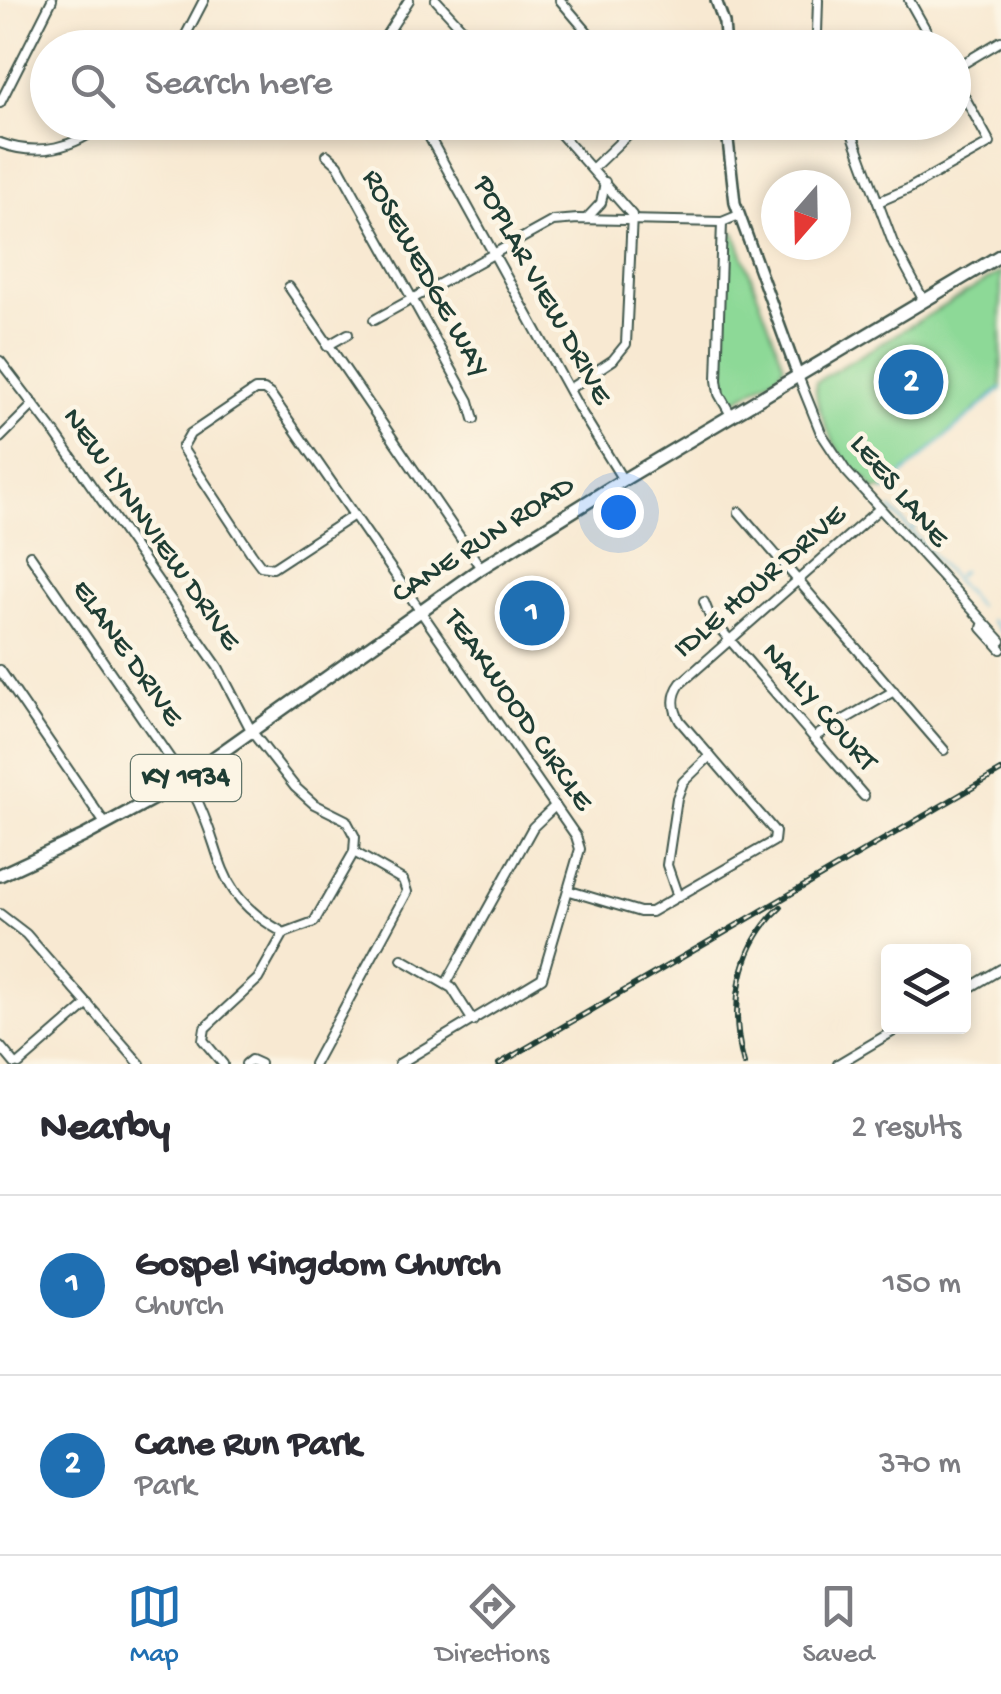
<!DOCTYPE html>
<style>
:root{--surface:#fff;--page:#f7f7f7;--text:#2b2b33;--muted:#7c7c81;--line:#e1e1e2;--accent:#1f6fb2}
body{margin:0;font-family:"Gochi Hand",sans-serif;background:var(--page);color:var(--text)}
.controls{position:absolute;right:30px;bottom:30px;display:grid;overflow:hidden;border-radius:10px;box-shadow:0 5px 15px #0003}
.controls button{width:90px;height:90px;display:grid;place-items:center;padding:0;border:0;border-bottom:2px solid var(--line);background:var(--surface);color:var(--text);font:50px sans-serif}
.compass{position:absolute;left:761px;top:170px;width:90px;height:90px;border-radius:50%;background:var(--surface);box-shadow:0 5px 15px #0003;rotate:200deg}
.you{position:absolute;left:618px;top:512px;width:35px;height:35px;margin:-25px;border:8px solid #fff;border-radius:50%;background:#1a73e8;box-shadow:0 0 0 15px #1a73e833}
.badge{display:grid;place-items:center;width:65px;height:65px;border-radius:50%;background:var(--accent);color:#fff;font-size:32px;font-weight:700}
.pin{position:absolute;translate:-50% -50%;border:5px solid #fff;box-shadow:0 2px 10px #0006}
.list{margin:0;padding:0;list-style:none}
h2{display:flex;justify-content:space-between;align-items:center;height:130px;margin:0;padding:0 40px;font-size:42px}
h2 small{font-size:32px;font-weight:400;color:var(--muted)}
.list li{display:grid;grid-template-columns:65px 1fr auto;gap:30px;align-items:center;box-sizing:border-box;height:180px;padding:0 40px;border-top:2px solid var(--line)}
.list b{display:block;font-size:38px;white-space:nowrap}
.list p{margin:0;font-size:32px;white-space:nowrap;color:var(--muted)}
.list em{font-size:32px;font-style:normal;color:var(--muted)}
.icon{flex:none;width:55px;height:55px;fill:none;stroke:currentColor;stroke-width:2;stroke-linecap:round;stroke-linejoin:round}
.map{position:relative;flex:none;width:1001px;height:1064px;overflow:hidden}
.search{position:absolute;background:var(--surface);box-shadow:0 5px 15px #0003;left:30px;right:30px;top:30px;height:110px;display:flex;align-items:center;gap:25px;box-sizing:border-box;padding:0 35px;border-radius:55px;color:var(--muted);font-size:38px}
.sheet{height:490px;background:var(--surface)}
nav{display:flex;justify-content:space-around;align-items:center;box-sizing:border-box;height:140px;border-top:2px solid var(--line);background:var(--surface);font-size:28px;color:var(--muted)}
nav a{display:grid;justify-items:center;gap:5px}
nav .on{color:var(--accent)}
.map>svg:first-child{display:block}
.green{fill:#8dd997;stroke:#568b66;stroke-width:2.5}
.lines{fill:none;stroke-linecap:round;stroke-linejoin:round}
.stream{stroke:#5bbad9;stroke-width:2.5}
.minor-casing{stroke:#40574c;stroke-width:12}
.major-casing{stroke:#40574c;stroke-width:14}
.highway-casing{stroke:#40574c;stroke-width:16}
.minor{stroke:#fff;stroke-width:8}
.major{stroke:#fff;stroke-width:9}
.highway{stroke:#fff;stroke-width:11}
.rail-casing{stroke:#1f3d34;stroke-width:6}
.rail{stroke:#fcf5e5;stroke-width:2.5;stroke-dasharray:8;stroke-linecap:butt}
.labels{text-anchor:middle;dominant-baseline:central;stroke-width:9;stroke-linejoin:round;paint-order:stroke}
.shield{fill:#fcf5e5;stroke:#617469;stroke-width:2.5}
.shield-label{font-size:28px;font-weight:bold;fill:#1f3d34}
.street-label{font-size:30px;fill:#1f3d34;stroke:#fcf5e5}
</style>
<div class="map">
<svg width="1001" height="1064" viewBox="0 0 1001 1064">
<rect width="100%" height="100%" fill="#fcf5e5"/>
<filter id="ink" filterUnits="userSpaceOnUse"><feTurbulence type="fractalNoise" baseFrequency=".01" numOctaves="2"/><feDisplacementMap in="SourceGraphic" scale="20" xChannelSelector="R" yChannelSelector="G"/><feConvolveMatrix kernelMatrix="1 2 1 2 8 2 1 2 1" color-interpolation-filters="sRGB"/></filter>
<filter id="wash" filterUnits="userSpaceOnUse"><feTurbulence type="fractalNoise" baseFrequency=".0048" numOctaves="4" result="noise"/><feDisplacementMap in="SourceGraphic" scale="40" xChannelSelector="R" yChannelSelector="G"/><feGaussianBlur stdDeviation="2.25" result="paint"/><feColorMatrix in="noise" values="0 0 0 0 0 0 0 0 0 0 0 0 0 0 0 0 0 1.4 0 .05"/><feComposite in="paint" operator="in"/></filter>
<g filter="url(#wash)">
<rect width="100%" height="100%" fill="#f8e9d2"/>
<g class="green">
<path d="M 727,232 L 735,233 L 784,365 L 779,374 L 734,401 L 726,396 L 723,335 L 727,301 Z"/>
<path d="M 1001,272 L 1001,391 L 997,391 L 884,491 L 879,488 L 874,491 L 867,479 L 863,479 C 857,473 850,467 845,461 C 832,442 813,404 816,382 Z"/>
</g>
<g class="lines">
<g class="stream">
<path d="M 927,453 L 1001,389"/>
<path d="M 884,491 L 925,455"/>
<path d="M 891,509 L 978,606"/>
<path d="M 914,528 L 915,527"/>
<path d="M 957,576 L 962,571"/>
<path d="M 991,620 L 1001,632"/>
</g>
</g>
</g>
<g filter="url(#ink)">
<g class="lines">
<g class="minor-casing">
<g id="minor">
<path d="M 436,0 L 480,48"/>
<path d="M 560,0 L 601,48"/>
<path d="M 818,0 L 817,33 L 821,48"/>
<path d="M 909,0 L 936,48"/>
<path d="M 179,48 L 204,0"/>
<path d="M 382,48 L 385,37 L 409,0"/>
<path d="M 954,69 L 1001,41"/>
<path d="M 0,103 L 52,0"/>
<path d="M 421,122 L 580,410 L 623,480"/>
<path d="M 550,122 L 632,215 L 626,344 L 613,360 L 569,389"/>
<path d="M 848,122 L 893,243 L 924,301"/>
<path d="M 0,143 C 38,157 75,148 106,122"/>
<path d="M 327,155 L 338,165 L 469,401 L 474,419"/>
<path d="M 593,168 L 641,122"/>
<path d="M 878,202 L 908,189 L 990,143 L 954,78"/>
<path d="M 586,219 L 601,203 L 605,182"/>
<path d="M 722,222 L 717,380 L 719,394 L 731,415"/>
<path d="M 289,287 L 481,568"/>
<path d="M 374,320 L 553,221 L 578,219 L 722,222 L 739,215"/>
<path d="M 327,346 L 348,334"/>
<path d="M 0,361 L 52,429 L 218,667 L 252,732 L 295,787 L 314,804 L 346,820 L 355,837 L 354,852 L 314,922 L 284,933 L 258,979 L 205,1028 L 203,1040 L 223,1064"/>
<path d="M 798,376 L 821,433 L 846,471 L 1001,641"/>
<path d="M 255,390 L 264,390 L 271,395 L 354,515 L 273,568 L 261,566 L 252,554 L 182,448 L 190,434 Z"/>
<path d="M 0,438 L 34,404"/>
<path d="M 739,512 L 944,750"/>
<path d="M 354,515 L 576,836 L 580,849 L 542,978 L 399,1064"/>
<path d="M 30,555 L 193,792 C 227,856 210,892 284,933"/>
<path d="M 704,602 L 710,617 L 864,796"/>
<path d="M 983,625 L 982,628 L 1001,649"/>
<path d="M 0,670 L 106,825"/>
<path d="M 814,737 L 894,691"/>
<path d="M 570,891 L 640,912 L 651,912 L 774,841 L 775,832 L 771,827 L 680,721 C 672,707 672,695 681,683 L 879,509"/>
<path d="M 678,897 L 667,865 L 677,798 L 683,782 L 710,756"/>
<path d="M 0,914 L 26,934 L 140,1064"/>
<path d="M 402,959 L 452,988 L 473,1021"/>
<path d="M 446,984 L 533,827 L 555,806"/>
<path d="M 964,991 L 1001,969"/>
<path d="M 0,1046 L 15,1064"/>
<path d="M 19,1064 L 88,1004"/>
<path d="M 246,1064 L 251,1060 L 260,1064"/>
<path d="M 314,1064 L 407,892 L 403,880 L 354,852"/>
<path d="M 838,1064 L 902,1026"/>
</g>
</g>
<g class="major-casing">
<g id="major">
<path d="M 716,0 L 724,23 L 726,48"/>
<path d="M 726,122 L 735,203 L 798,376"/>
</g>
</g>
<g class="highway-casing">
<path id="highway" d="M 0,875 L 84,836 L 167,791 L 481,568 L 623,480 L 1001,255"/>
</g>
<use href="#minor" class="minor"/>
<use href="#major" class="major"/>
<use href="#highway" class="highway"/>
<g class="rail-casing">
<g id="rail">
<path d="M 499,1064 L 1001,771"/>
<path d="M 744,1064 C 729,1010 737,946 781,907"/>
</g>
</g>
<use href="#rail" class="rail"/>
</g>
</g>
<g class="labels">
<rect class="shield" x="131" y="755" width="110" height="46" rx="8"/>
<g class="shield-label">
<text x="186" y="778">KY 1934</text>
</g>
<g class="street-label">
<text transform="translate(424 274) rotate(61)">ROSEWEDGE WAY</text>
<text transform="translate(541 291) rotate(61)">POPLAR VIEW DRIVE</text>
<text transform="translate(898 492) rotate(50)">LEES LANE</text>
<text transform="translate(150 530) rotate(55)">NEW LYNNVIEW DRIVE</text>
<text transform="translate(484 541) rotate(-33)">CANE RUN ROAD</text>
<text transform="translate(761 583) rotate(-41)">IDLE HOUR DRIVE</text>
<text transform="translate(126 654) rotate(55)">ELANE DRIVE</text>
<text transform="translate(818 708) rotate(49)">NALLY COURT</text>
<text transform="translate(517 711) rotate(55)">TEAKWOOD CIRCLE</text>
</g>
</g>
</svg>
<div class="controls">
<button><svg class="icon" aria-label="layers" viewBox="0 0 24 24"><path d="M12 4l9 5-9 5-9-5zM3 14l9 5 9-5"/></svg></button>
</div>
<svg class="compass" viewBox="-18 -18 36 36"><path d="M0-13l5 13h-10z" fill="#e53935"/><path d="M0 13l5-13h-10z" fill="#7c7c81"/></svg>
<div class="you"></div>
<div class="pin badge" style="left:532px;top:613px">1</div>
<div class="pin badge" style="left:911px;top:382px">2</div>
<div class="search"><svg class="icon" aria-label="search" viewBox="0 0 24 24"><circle cx="10" cy="10" r="6"/><path d="M15 15l6 6"/></svg>Search here</div>
</div>
<section class="sheet">
<h2>Nearby<small>2 results</small></h2>
<ul class="list">
<li><span class="badge">1</span><div><b>Gospel Kingdom Church</b><p>Church</p></div><em>150 m</em></li>
<li><span class="badge">2</span><div><b>Cane Run Park</b><p>Park</p></div><em>370 m</em></li>
</ul>
</section>
<nav>
<a class="on"><svg class="icon" aria-label="map" viewBox="0 0 24 24"><path d="M3 6l6-2 6 2 6-2v14l-6 2-6-2-6 2zM9 4v14M15 6v14"/></svg>Map</a>
<a><svg class="icon" aria-label="directions" viewBox="0 0 24 24"><path d="M12 3l9 9-9 9-9-9zM9 14v-3h6M13 9l2 2-2 2"/></svg>Directions</a>
<a><svg class="icon" aria-label="saved" viewBox="0 0 24 24"><path d="M7 4h10v16l-5-4-5 4z"/></svg>Saved</a>
</nav>
